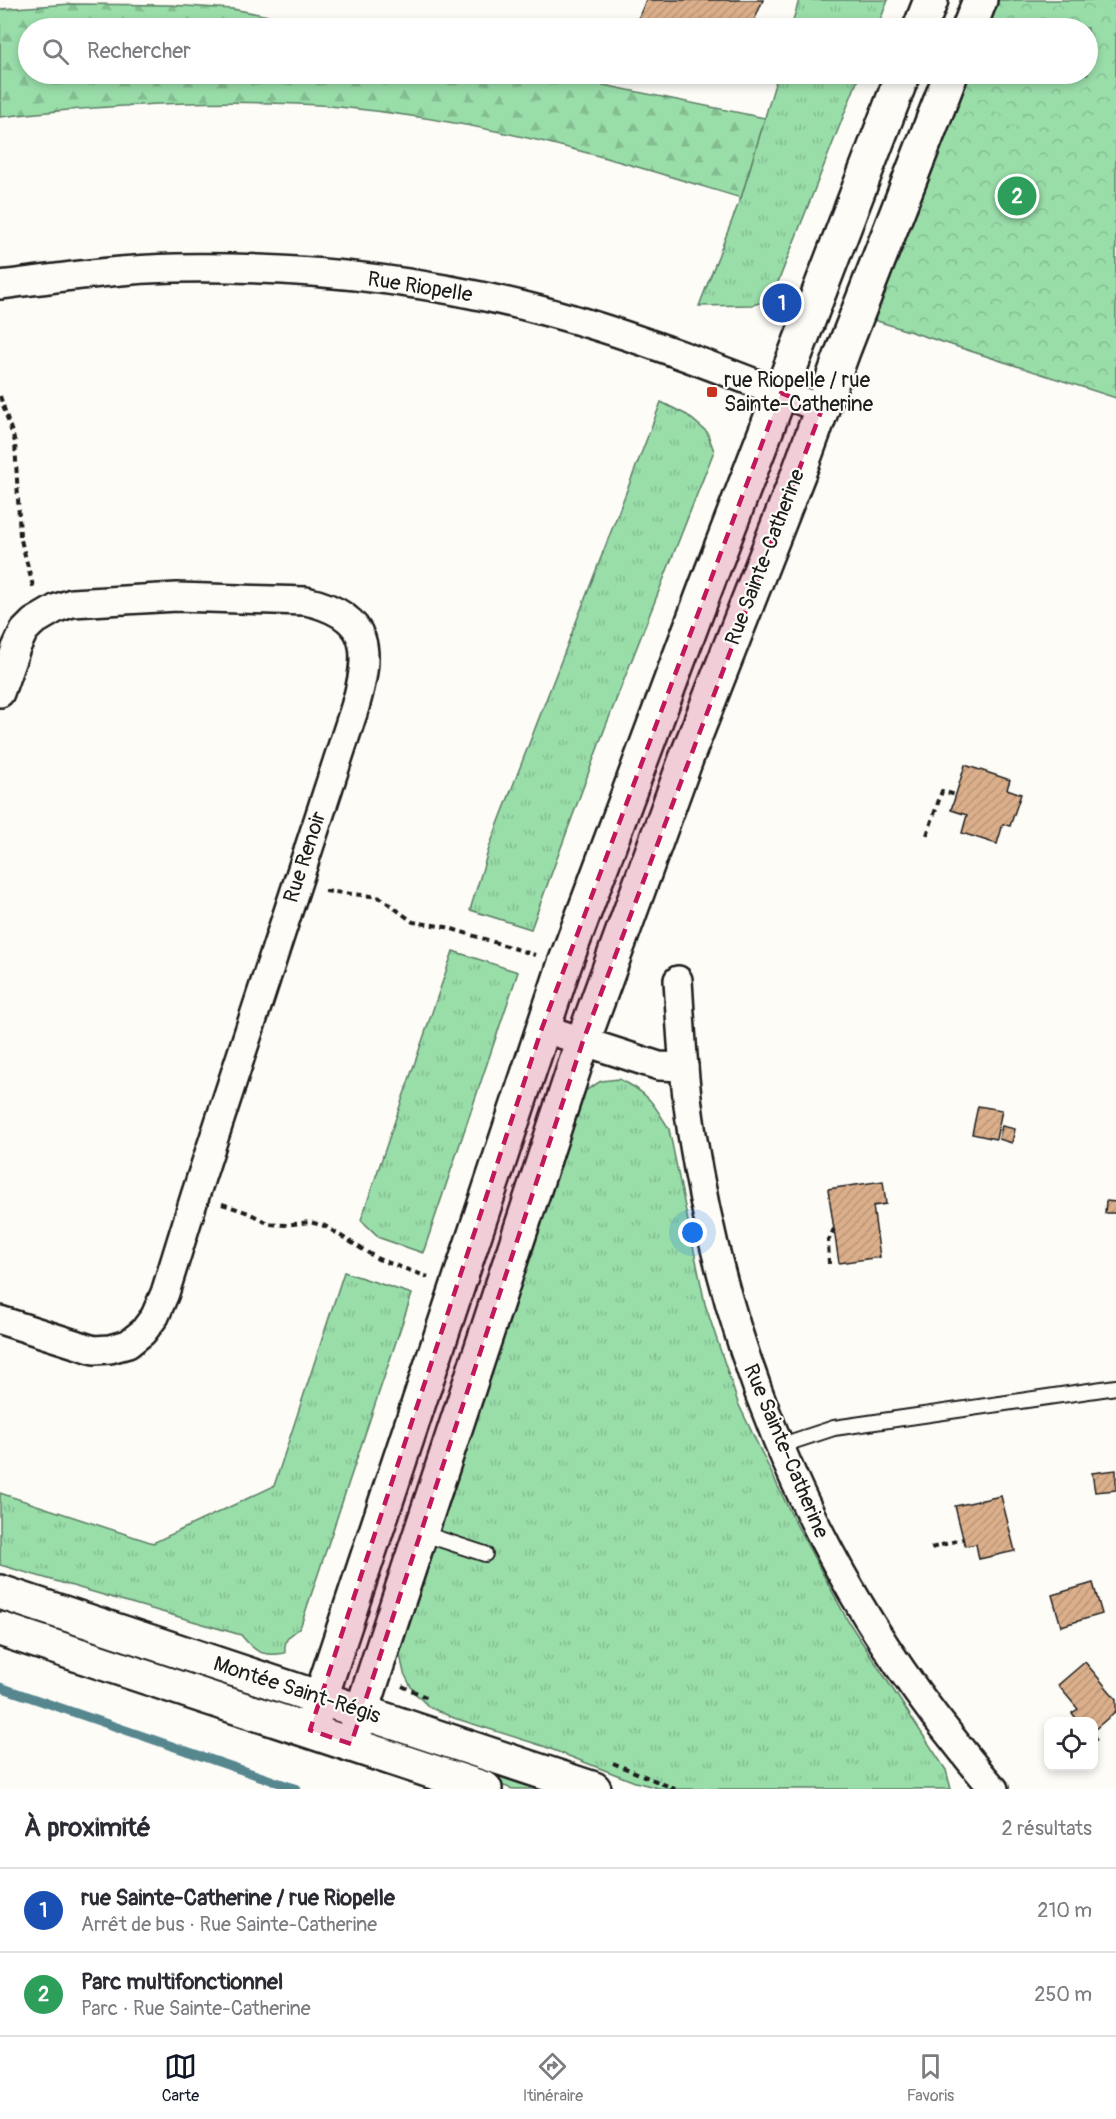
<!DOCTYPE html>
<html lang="fr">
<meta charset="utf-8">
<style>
:root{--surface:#fff;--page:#f7f7f7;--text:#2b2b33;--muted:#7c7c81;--line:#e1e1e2;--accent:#111827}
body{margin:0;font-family:Pangolin,sans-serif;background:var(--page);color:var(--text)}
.controls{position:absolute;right:18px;bottom:18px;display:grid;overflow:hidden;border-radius:12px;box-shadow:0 3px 9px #0003}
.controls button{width:54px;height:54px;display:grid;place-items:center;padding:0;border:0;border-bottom:2px solid var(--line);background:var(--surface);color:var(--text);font:30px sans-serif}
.you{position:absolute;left:693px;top:1233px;width:21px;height:21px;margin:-15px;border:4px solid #fff;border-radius:50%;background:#1a73e8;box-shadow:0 0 0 9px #1a73e833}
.badge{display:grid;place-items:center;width:39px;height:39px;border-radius:50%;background:var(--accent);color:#fff;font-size:20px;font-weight:700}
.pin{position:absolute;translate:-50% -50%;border:3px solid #fff;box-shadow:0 2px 6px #0006}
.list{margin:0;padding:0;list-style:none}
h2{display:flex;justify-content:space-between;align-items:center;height:78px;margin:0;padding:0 24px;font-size:26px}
h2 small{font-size:20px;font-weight:400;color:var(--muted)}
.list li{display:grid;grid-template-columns:39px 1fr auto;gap:18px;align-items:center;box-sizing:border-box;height:84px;padding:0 24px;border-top:2px solid var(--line)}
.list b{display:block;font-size:22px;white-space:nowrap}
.list p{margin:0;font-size:20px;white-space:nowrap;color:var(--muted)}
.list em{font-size:20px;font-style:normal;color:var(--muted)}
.icon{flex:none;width:33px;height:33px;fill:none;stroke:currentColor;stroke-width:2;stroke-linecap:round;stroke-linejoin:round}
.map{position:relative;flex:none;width:1116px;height:1789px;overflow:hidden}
.search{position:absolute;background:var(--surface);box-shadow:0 3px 9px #0003;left:18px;right:18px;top:18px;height:66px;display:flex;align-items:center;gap:15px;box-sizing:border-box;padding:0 21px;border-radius:33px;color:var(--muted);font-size:22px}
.sheet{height:246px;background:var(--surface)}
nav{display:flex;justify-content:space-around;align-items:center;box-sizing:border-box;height:84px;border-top:2px solid var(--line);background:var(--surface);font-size:16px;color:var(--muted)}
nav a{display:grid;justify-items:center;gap:3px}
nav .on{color:var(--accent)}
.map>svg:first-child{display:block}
.grass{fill:url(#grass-tufts);stroke:#5a7c62;stroke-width:1.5}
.forest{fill:url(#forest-firs);stroke:#5a7c62;stroke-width:1.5}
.park{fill:url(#park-crowns);stroke:#5a7c62;stroke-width:1.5}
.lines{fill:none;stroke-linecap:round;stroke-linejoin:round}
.stream{stroke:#57878f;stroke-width:9}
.building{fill:url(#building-hatch);stroke:#1c1c1c;stroke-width:1.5}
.lane-casing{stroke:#1c1c1c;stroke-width:18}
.street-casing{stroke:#1c1c1c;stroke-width:32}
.secondary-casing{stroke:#1c1c1c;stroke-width:38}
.path{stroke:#1c1c1c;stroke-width:4;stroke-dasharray:6 4.5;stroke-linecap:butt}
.lane{stroke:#fdfcf7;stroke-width:14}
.street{stroke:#fdfcf7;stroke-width:27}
.secondary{stroke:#fdfcf7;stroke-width:33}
.marked{fill:#c2185b;fill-opacity:0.2;stroke:#c2185b;stroke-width:4.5;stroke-dasharray:12 8;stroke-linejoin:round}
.poi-dot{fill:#c8321e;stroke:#fdfcf7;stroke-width:2}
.labels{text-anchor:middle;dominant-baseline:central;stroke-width:4.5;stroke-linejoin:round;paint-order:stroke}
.street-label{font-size:21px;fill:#1c1c1c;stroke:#fdfcf7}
.poi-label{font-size:21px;fill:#1c1c1c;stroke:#fdfcf7;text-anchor:start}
</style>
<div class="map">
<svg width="1116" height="1789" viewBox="0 0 1116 1789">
<defs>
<pattern id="grass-tufts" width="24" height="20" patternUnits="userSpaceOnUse" patternTransform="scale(1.5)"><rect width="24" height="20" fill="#99dda9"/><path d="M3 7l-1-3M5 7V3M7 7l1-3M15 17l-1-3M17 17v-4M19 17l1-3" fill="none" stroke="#83bd91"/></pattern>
<pattern id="forest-firs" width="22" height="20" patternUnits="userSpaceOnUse" patternTransform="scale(1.5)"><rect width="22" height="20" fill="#99dda9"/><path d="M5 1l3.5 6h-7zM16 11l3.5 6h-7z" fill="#83bd91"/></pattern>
<pattern id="park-crowns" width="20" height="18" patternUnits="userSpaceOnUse" patternTransform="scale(1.5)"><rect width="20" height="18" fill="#99dda9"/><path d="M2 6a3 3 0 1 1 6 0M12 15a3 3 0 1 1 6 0" fill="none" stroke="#83bd91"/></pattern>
<pattern id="building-hatch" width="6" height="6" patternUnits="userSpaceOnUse" patternTransform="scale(1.5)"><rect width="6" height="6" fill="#dbaf8b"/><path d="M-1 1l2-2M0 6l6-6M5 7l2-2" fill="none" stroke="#bb9677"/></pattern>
</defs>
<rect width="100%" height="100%" fill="#fdfcf7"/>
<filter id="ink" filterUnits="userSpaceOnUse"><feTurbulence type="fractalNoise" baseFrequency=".0167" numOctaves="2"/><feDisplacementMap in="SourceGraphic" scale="12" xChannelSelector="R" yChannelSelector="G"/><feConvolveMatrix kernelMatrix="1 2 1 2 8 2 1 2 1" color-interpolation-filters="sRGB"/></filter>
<g filter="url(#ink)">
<g class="grass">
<path d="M 799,0 L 888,0 L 877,28 L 791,28 Z"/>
<path d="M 778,74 L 860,74 L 771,300 L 752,305 L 699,306 L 741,197 Z"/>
<path d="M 661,402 L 687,415 L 707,432 L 714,451 L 605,728 L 531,929 L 470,910 L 490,845 Z"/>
<path d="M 453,951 L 518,972 L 423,1253 L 380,1238 L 361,1220 Z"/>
<path d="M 619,1079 C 647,1092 653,1102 669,1129 L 705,1304 L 738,1403 L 795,1522 L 848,1621 L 946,1770 L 951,1789 L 662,1789 L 635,1782 L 543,1746 L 454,1718 L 429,1707 L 413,1691 L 404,1673 L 400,1655 L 404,1635 L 583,1092 L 601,1081 Z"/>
<path d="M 344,1272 L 412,1294 L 300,1628 C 289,1636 284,1638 285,1653 C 262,1657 255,1652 241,1635 L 0,1565 L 0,1493 L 153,1543 L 274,1486 Z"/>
<path d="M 427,1745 L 562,1789 L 513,1789 L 422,1759 Z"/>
</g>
<path class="forest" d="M 71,4 L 170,5 L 233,9 L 330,28 L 28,28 L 28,74 L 550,74 L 765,118 L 741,198 C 688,182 634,165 580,151 C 499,129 414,114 330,106 C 311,104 291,104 272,103 C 181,100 90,107 0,117 L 0,9 Z"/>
<path class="park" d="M 995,0 L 1116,0 L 1116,398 L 871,319 L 966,74 L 1088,74 L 1088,28 L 984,28 Z"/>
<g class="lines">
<path class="stream" d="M 0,1687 L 297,1789"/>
</g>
<g class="building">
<path d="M 646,0 L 763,0 L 751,28 L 649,28 L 636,24 Z"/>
<path d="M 965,765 L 1010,780 L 1007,789 L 1021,794 L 1010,826 L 1003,824 L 997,844 L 962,833 L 967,815 L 951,810 Z"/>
<path d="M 978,1106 L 1002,1110 L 996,1139 L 972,1134 Z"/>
<path d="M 1002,1126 L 1015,1129 L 1012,1143 L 999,1139 Z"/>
<path d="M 883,1181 L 886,1204 L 873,1206 L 880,1257 L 839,1263 L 828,1189 Z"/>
<path d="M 1106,1201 L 1116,1202 L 1116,1213 L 1105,1213 Z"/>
<path d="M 1116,1470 L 1116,1490 L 1095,1492 L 1092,1473 Z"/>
<path d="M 1001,1496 L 1015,1551 L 979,1559 L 976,1544 L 965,1546 L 955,1506 Z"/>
<path d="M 1093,1583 L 1102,1614 L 1061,1626 L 1052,1595 Z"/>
<path d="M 1085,1662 L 1116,1699 L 1116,1711 L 1094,1730 L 1094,1722 L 1079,1722 L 1072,1713 L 1078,1709 L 1058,1685 Z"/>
</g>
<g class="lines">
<g class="lane-casing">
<g id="lane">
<path d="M 779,1446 L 834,1428 L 1116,1387"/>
<path d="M 421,1533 L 485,1554"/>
</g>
</g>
<g class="street-casing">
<g id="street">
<path d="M 0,285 C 58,278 117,269 176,268 C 297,266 422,279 540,310 C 636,335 729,373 822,409"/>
<path d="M 0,693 L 16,648 L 24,631 L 33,622 L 57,608 L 72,603 L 177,597 L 306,601 C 372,616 371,651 355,707 L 195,1196 L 165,1293 L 155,1316 L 143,1332 L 128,1344 L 110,1349 L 94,1350 L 0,1320"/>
<path d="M 678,980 C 681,1032 684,1083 692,1134 C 725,1344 805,1545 934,1715 C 954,1740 973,1766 994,1789"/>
<path d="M 542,1028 L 659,1066 L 684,1067"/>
</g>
</g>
<g class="secondary-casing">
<g id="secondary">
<path d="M 920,28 L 931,0"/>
<path d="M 969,28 L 980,0"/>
<path d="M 0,1592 L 594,1789"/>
<path d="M 0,1629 L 485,1789"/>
<path d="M 310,1730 L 564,966 L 704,592 L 903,74"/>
<path d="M 351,1744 L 583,1041 L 686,759 L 799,472 L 843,351 L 951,74"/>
</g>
</g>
<g class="path">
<path d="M 0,396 L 15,442 L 20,536 L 34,590"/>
<path d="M 927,835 L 942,791 L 956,795"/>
<path d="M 325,891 L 371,896 L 381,898 L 413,922 L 446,927 L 535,955"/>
<path d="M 222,1204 L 249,1213 L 269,1224 L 286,1225 L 310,1222 L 325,1226 L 378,1259 L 428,1277"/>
<path d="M 829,1264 L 828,1241 L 834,1229"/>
<path d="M 931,1548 L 963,1539"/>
<path d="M 402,1686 L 428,1698"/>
<path d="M 1094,1738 L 1096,1741"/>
<path d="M 613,1763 L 675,1789"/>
</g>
<use href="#lane" class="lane"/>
<use href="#street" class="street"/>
<use href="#secondary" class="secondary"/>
</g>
</g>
<path class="marked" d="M 781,393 L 822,409 L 583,1041 L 351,1744 L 310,1730 L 542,1028 Z"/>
<rect class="poi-dot" x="706" y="386" width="12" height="12" rx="3"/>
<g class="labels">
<g class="street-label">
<text transform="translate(420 287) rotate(9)">Rue Riopelle</text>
<text transform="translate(765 557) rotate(-69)">Rue Sainte-Catherine</text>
<text transform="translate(305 857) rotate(-72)">Rue Renoir</text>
<text transform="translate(786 1451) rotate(67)">Rue Sainte-Catherine</text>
<text transform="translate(297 1690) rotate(18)">Montée Saint-Régis</text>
</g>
<g class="poi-label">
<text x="724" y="380">rue Riopelle / rue<tspan x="724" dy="24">Sainte-Catherine</tspan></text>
</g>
</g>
</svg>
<div class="controls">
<button><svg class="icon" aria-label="locate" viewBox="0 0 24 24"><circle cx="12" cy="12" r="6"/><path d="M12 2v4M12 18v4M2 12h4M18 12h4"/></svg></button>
</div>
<div class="you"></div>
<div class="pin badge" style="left:782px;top:303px;background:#1a4fb4">1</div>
<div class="pin badge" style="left:1017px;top:196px;background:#2e9e5b">2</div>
<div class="search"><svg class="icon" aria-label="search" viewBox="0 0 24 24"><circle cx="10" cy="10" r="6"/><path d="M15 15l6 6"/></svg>Rechercher</div>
</div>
<section class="sheet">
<h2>À proximité<small>2 résultats</small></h2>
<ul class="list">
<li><span class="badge" style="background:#1a4fb4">1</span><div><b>rue Sainte-Catherine / rue Riopelle</b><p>Arrêt de bus · Rue Sainte-Catherine</p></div><em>210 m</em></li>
<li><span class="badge" style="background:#2e9e5b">2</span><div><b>Parc multifonctionnel</b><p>Parc · Rue Sainte-Catherine</p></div><em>250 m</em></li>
</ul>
</section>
<nav>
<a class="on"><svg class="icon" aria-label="map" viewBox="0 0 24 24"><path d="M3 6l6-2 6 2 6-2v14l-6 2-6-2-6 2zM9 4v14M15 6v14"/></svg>Carte</a>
<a><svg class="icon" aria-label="directions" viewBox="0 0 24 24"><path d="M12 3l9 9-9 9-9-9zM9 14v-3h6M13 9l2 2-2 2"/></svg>Itinéraire</a>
<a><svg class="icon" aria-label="saved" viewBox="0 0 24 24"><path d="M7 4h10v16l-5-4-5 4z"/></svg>Favoris</a>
</nav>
